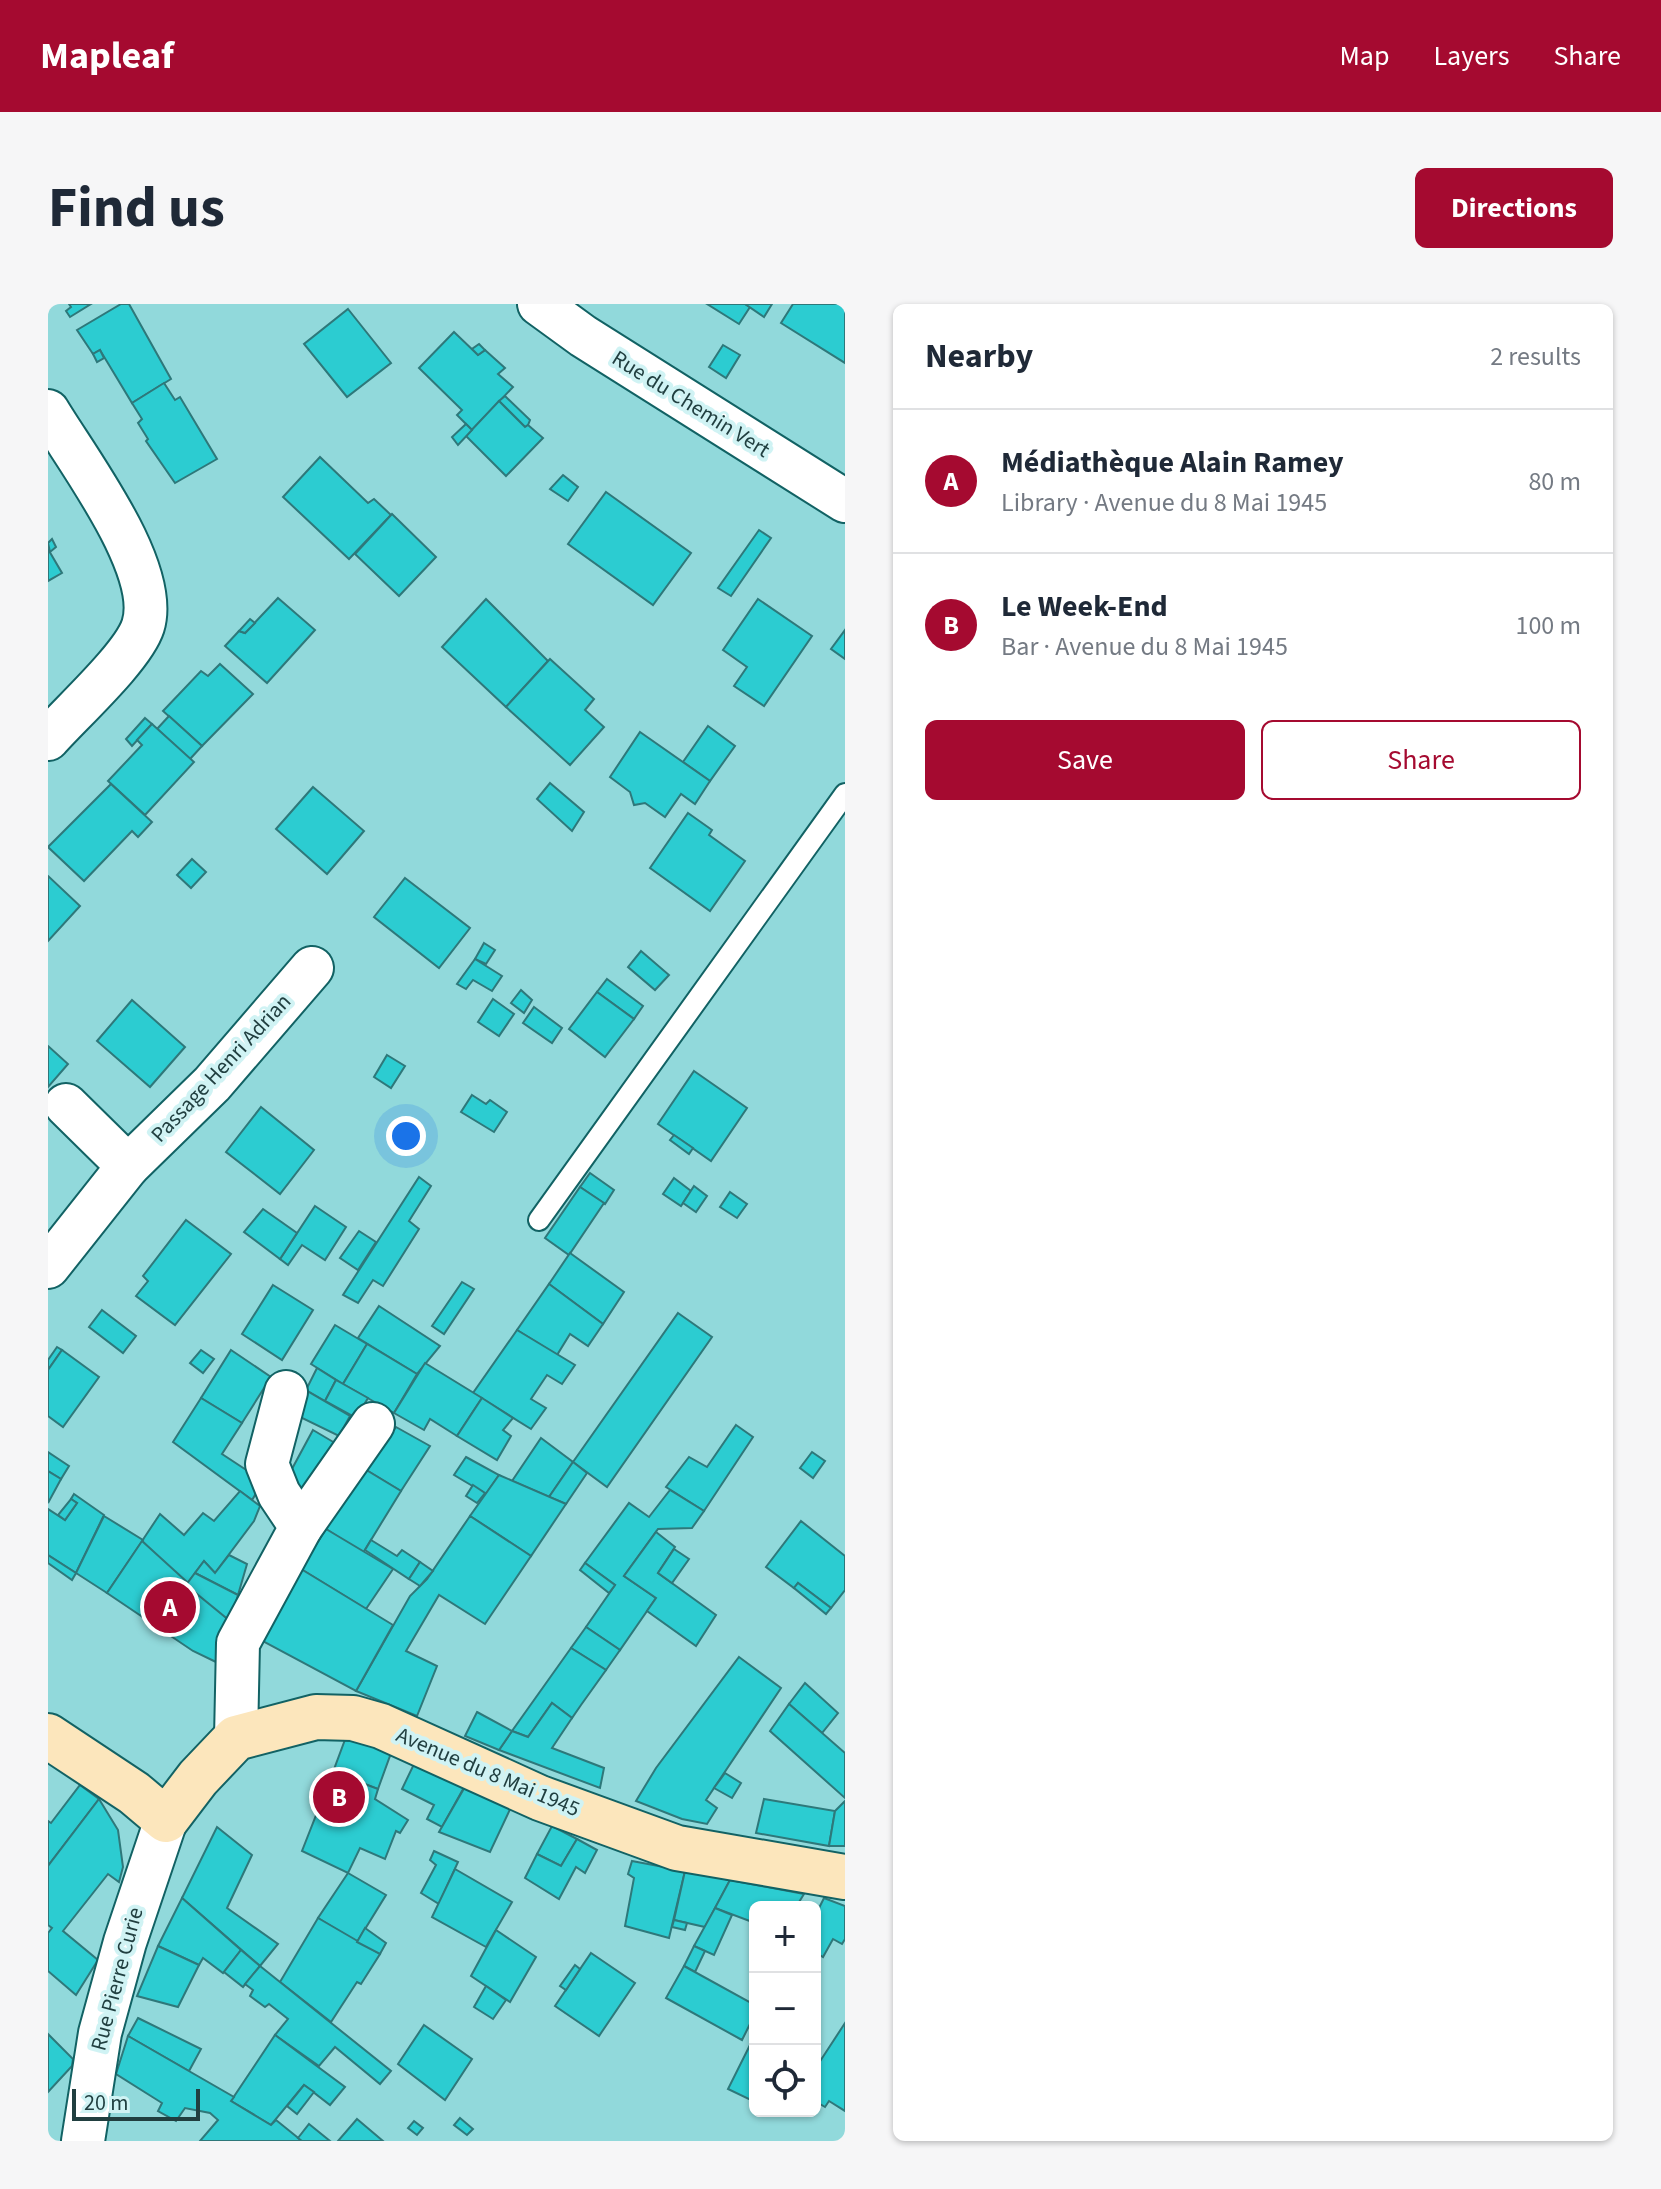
<!DOCTYPE html>
<meta charset="utf-8">
<style>
:root{--surface:#fff;--page:#f6f6f7;--text:#1f2937;--muted:#747a83;--line:#e0e1e3;--accent:#a50a30}
body{margin:0;font-family:"Source Sans 3",sans-serif;background:var(--page);color:var(--text)}
.controls{position:absolute;right:24px;bottom:24px;display:grid;overflow:hidden;border-radius:12px;box-shadow:0 2px 6px #0004}
.controls button{width:72px;height:72px;display:grid;place-items:center;padding:0;border:0;border-bottom:2px solid var(--line);background:var(--surface);color:var(--text);font:40px sans-serif}
.scale{position:absolute;left:24px;bottom:20px;width:128px;box-sizing:border-box;padding-left:8px;border:4px solid #213f40;border-top:0;font-size:22px;line-height:28px;white-space:nowrap;color:#213f40;-webkit-text-stroke:6px #d0f3f4;paint-order:stroke}
.you{position:absolute;left:358px;top:832px;width:28px;height:28px;margin:-20px;border:6px solid #fff;border-radius:50%;background:#1a73e8;box-shadow:0 0 0 12px #1a73e833}
.badge{display:grid;place-items:center;width:52px;height:52px;border-radius:50%;background:var(--accent);color:#fff;font-size:26px;font-weight:700}
.pin{position:absolute;translate:-50% -50%;border:4px solid #fff;box-shadow:0 2px 8px #0006}
.list{margin:0;padding:0;list-style:none}
h2{display:flex;justify-content:space-between;align-items:center;height:104px;margin:0;padding:0 32px;font-size:34px}
h2 small{font-size:26px;font-weight:400;color:var(--muted)}
.list li{display:grid;grid-template-columns:52px 1fr auto;gap:24px;align-items:center;box-sizing:border-box;height:144px;padding:0 32px;border-top:2px solid var(--line)}
.list b{display:block;font-size:30px;white-space:nowrap}
.list p{margin:0;font-size:26px;white-space:nowrap;color:var(--muted)}
.list em{font-size:26px;font-style:normal;color:var(--muted)}
.actions{display:flex;gap:16px;padding:24px 32px}
.actions a{flex:1;padding:18px 0;border:2px solid var(--accent);border-radius:12px;text-align:center;font-size:28px;color:var(--accent)}
.actions .main{background:var(--accent);color:#fff}
.icon{flex:none;width:44px;height:44px;fill:none;stroke:currentColor;stroke-width:2;stroke-linecap:round;stroke-linejoin:round}
.map{position:relative;flex:none;width:797px;height:1837px;overflow:hidden;border-radius:12px}
header{display:flex;align-items:center;gap:48px;box-sizing:border-box;height:112px;padding:0 40px;background:var(--accent);color:#fff}
header strong{font-size:38px}
nav{display:flex;gap:44px;margin-inline-start:auto;font-size:28px}
.intro{display:flex;align-items:center;justify-content:space-between;box-sizing:border-box;height:192px;padding:0 48px}
h1{margin:0;font-size:56px}
.button{padding:20px 36px;border-radius:12px;background:var(--accent);color:#fff;font-size:28px;font-weight:700}
main{display:flex;gap:48px;padding:0 48px}
aside{flex:1;background:var(--surface);border-radius:12px;box-shadow:0 2px 6px #0004}
.map>svg:first-child{display:block}
.building{fill:#2cccd1;stroke:#2e787a;stroke-width:2}
.lines{fill:none;stroke-linecap:round;stroke-linejoin:round}
.lane-casing{stroke:#126264;stroke-width:24}
.street-casing{stroke:#126264;stroke-width:46}
.secondary-casing{stroke:#126264;stroke-width:48}
.lane{stroke:#fff;stroke-width:20}
.street{stroke:#fff;stroke-width:42}
.secondary{stroke:#fce6bc;stroke-width:44}
.labels{text-anchor:middle;dominant-baseline:central;stroke-width:8;stroke-linejoin:round;paint-order:stroke}
.street-label{font-size:22px;fill:#213f40;stroke:#d0f3f4}
</style>
<header>
<strong>Mapleaf</strong>
<nav><a>Map</a><a>Layers</a><a>Share</a></nav>
</header>
<div class="intro"><h1>Find us</h1><a class="button">Directions</a></div>
<main>
<div class="map">
<svg width="797" height="1837" viewBox="0 0 797 1837">
<rect width="100%" height="100%" fill="#91d9db"/>
<g class="building">
<path d="M 21,0 L 43,0 L 22,13 L 18,7 L 23,3 Z"/>
<path d="M 73,0 L 81,0 L 123,75 L 84,99 L 52,46 L 45,50 L 29,26 Z"/>
<path d="M 659,0 L 697,0 L 702,3 L 691,20 Z"/>
<path d="M 697,0 L 724,0 L 716,13 Z"/>
<path d="M 745,0 L 797,0 L 797,59 L 733,19 Z"/>
<path d="M 300,5 L 343,59 L 299,93 L 256,40 Z"/>
<path d="M 406,28 L 430,51 L 437,46 L 457,64 L 450,70 L 465,83 L 424,126 L 409,111 L 414,106 L 371,64 Z"/>
<path d="M 431,40 L 437,46 L 430,51 L 424,45 Z"/>
<path d="M 675,41 L 692,51 L 678,74 L 661,63 Z"/>
<path d="M 52,46 L 56,54 L 49,58 L 45,50 Z"/>
<path d="M 116,79 L 127,96 L 132,93 L 169,155 L 127,179 L 98,137 L 100,135 L 90,119 L 94,115 L 84,99 Z"/>
<path d="M 457,92 L 482,116 L 480,121 L 477,123 L 451,97 Z"/>
<path d="M 451,97 L 477,123 L 480,121 L 495,134 L 458,172 L 418,132 Z"/>
<path d="M 418,120 L 424,126 L 410,141 L 404,133 Z"/>
<path d="M 272,153 L 320,199 L 326,195 L 343,211 L 301,255 L 235,193 Z"/>
<path d="M 515,171 L 530,183 L 520,197 L 502,185 Z"/>
<path d="M 558,188 L 643,249 L 605,301 L 520,240 Z"/>
<path d="M 344,210 L 388,253 L 351,292 L 307,250 Z"/>
<path d="M 711,226 L 723,234 L 683,292 L 670,284 Z"/>
<path d="M 4,235 L 8,243 L 2,248 L 0,239 Z"/>
<path d="M 0,245 L 14,269 L 0,277 Z"/>
<path d="M 230,294 L 267,326 L 219,379 L 177,342 L 191,327 L 197,329 Z"/>
<path d="M 438,295 L 500,357 L 458,403 L 394,343 Z"/>
<path d="M 710,295 L 764,332 L 716,402 L 686,382 L 699,363 L 675,346 Z"/>
<path d="M 202,315 L 207,319 L 197,329 L 191,327 Z"/>
<path d="M 797,326 L 797,355 L 783,345 Z"/>
<path d="M 502,355 L 546,395 L 537,406 L 556,423 L 522,461 L 458,403 Z"/>
<path d="M 172,360 L 205,390 L 154,442 L 115,407 L 153,367 L 160,372 Z"/>
<path d="M 121,412 L 154,442 L 142,455 L 109,425 Z"/>
<path d="M 97,414 L 104,420 L 84,442 L 78,435 Z"/>
<path d="M 104,420 L 146,458 L 97,511 L 60,477 L 94,441 L 89,436 Z"/>
<path d="M 660,422 L 687,442 L 662,477 L 635,458 Z"/>
<path d="M 592,428 L 662,477 L 647,500 L 633,490 L 617,513 L 597,499 L 586,501 L 582,488 L 562,473 Z"/>
<path d="M 502,479 L 536,508 L 524,527 L 489,495 Z"/>
<path d="M 63,480 L 104,518 L 90,533 L 84,527 L 36,577 L 0,543 Z"/>
<path d="M 265,483 L 316,527 L 279,570 L 228,525 Z"/>
<path d="M 640,509 L 664,526 L 661,531 L 697,557 L 662,607 L 602,564 Z"/>
<path d="M 144,555 L 158,568 L 143,584 L 129,571 Z"/>
<path d="M 0,572 L 32,602 L 0,637 Z"/>
<path d="M 357,574 L 422,624 L 391,664 L 326,613 Z"/>
<path d="M 436,639 L 447,646 L 438,660 L 427,655 Z"/>
<path d="M 593,647 L 621,671 L 607,686 L 580,663 Z"/>
<path d="M 427,655 L 454,672 L 444,687 L 425,676 L 418,685 L 409,680 Z"/>
<path d="M 559,675 L 595,702 L 586,715 L 549,688 Z"/>
<path d="M 473,686 L 484,696 L 476,709 L 463,699 Z"/>
<path d="M 549,688 L 586,715 L 557,753 L 521,725 Z"/>
<path d="M 445,695 L 466,710 L 451,732 L 430,718 Z"/>
<path d="M 84,696 L 137,743 L 102,783 L 49,737 Z"/>
<path d="M 486,703 L 514,724 L 504,739 L 475,719 Z"/>
<path d="M 0,742 L 20,760 L 0,783 Z"/>
<path d="M 339,751 L 357,762 L 343,784 L 326,773 Z"/>
<path d="M 646,767 L 699,804 L 663,857 L 610,820 Z"/>
<path d="M 424,791 L 438,800 L 442,796 L 459,808 L 446,828 L 413,808 Z"/>
<path d="M 213,803 L 266,846 L 232,890 L 178,848 Z"/>
<path d="M 626,831 L 645,844 L 641,850 L 622,836 Z"/>
<path d="M 542,869 L 566,886 L 557,900 L 532,883 Z"/>
<path d="M 371,873 L 383,882 L 361,917 L 371,925 L 335,982 L 325,976 L 310,999 L 295,991 Z"/>
<path d="M 626,874 L 643,887 L 633,902 L 615,890 Z"/>
<path d="M 646,882 L 659,892 L 648,908 L 635,899 Z"/>
<path d="M 532,883 L 556,899 L 521,951 L 497,934 Z"/>
<path d="M 682,888 L 699,900 L 689,914 L 672,903 Z"/>
<path d="M 267,902 L 298,923 L 277,956 L 254,941 L 240,961 L 232,955 Z"/>
<path d="M 215,905 L 249,929 L 232,955 L 196,928 Z"/>
<path d="M 138,916 L 183,950 L 127,1021 L 88,992 L 100,977 L 95,972 Z"/>
<path d="M 311,927 L 328,938 L 310,966 L 292,954 Z"/>
<path d="M 522,949 L 576,988 L 555,1020 L 501,980 Z"/>
<path d="M 414,978 L 426,985 L 396,1030 L 384,1022 Z"/>
<path d="M 501,980 L 555,1020 L 540,1042 L 522,1030 L 509,1051 L 469,1026 Z"/>
<path d="M 225,981 L 265,1006 L 234,1056 L 194,1030 Z"/>
<path d="M 331,1002 L 392,1042 L 369,1070 L 310,1034 Z"/>
<path d="M 54,1006 L 88,1032 L 75,1049 L 41,1023 Z"/>
<path d="M 630,1009 L 664,1033 L 559,1183 L 525,1158 Z"/>
<path d="M 287,1021 L 319,1040 L 295,1080 L 263,1060 Z"/>
<path d="M 469,1026 L 527,1061 L 514,1080 L 499,1071 L 483,1095 L 498,1104 L 483,1125 L 425,1089 Z"/>
<path d="M 319,1040 L 369,1070 L 346,1109 L 295,1080 Z"/>
<path d="M 9,1043 L 14,1046 L 0,1066 L 0,1056 Z"/>
<path d="M 14,1046 L 51,1073 L 15,1123 L 0,1112 L 0,1066 Z"/>
<path d="M 153,1046 L 166,1055 L 155,1069 L 142,1059 Z"/>
<path d="M 183,1046 L 223,1073 L 194,1119 L 153,1094 Z"/>
<path d="M 377,1059 L 434,1094 L 409,1132 L 382,1115 L 376,1126 L 346,1109 Z"/>
<path d="M 269,1064 L 288,1076 L 277,1097 L 258,1086 Z"/>
<path d="M 288,1076 L 320,1094 L 308,1114 L 277,1097 Z"/>
<path d="M 259,1087 L 302,1112 L 291,1132 L 250,1112 Z"/>
<path d="M 153,1094 L 194,1119 L 174,1150 L 209,1173 L 212,1183 L 204,1196 L 125,1138 Z"/>
<path d="M 434,1094 L 465,1114 L 455,1126 L 463,1132 L 449,1156 L 409,1132 Z"/>
<path d="M 688,1121 L 705,1133 L 656,1207 L 618,1183 L 641,1153 L 659,1163 Z"/>
<path d="M 348,1123 L 382,1142 L 353,1187 L 315,1164 Z"/>
<path d="M 265,1126 L 292,1142 L 264,1192 L 238,1176 Z"/>
<path d="M 493,1134 L 525,1158 L 501,1193 L 464,1177 Z"/>
<path d="M 0,1148 L 21,1162 L 13,1175 L 0,1167 Z"/>
<path d="M 764,1148 L 777,1157 L 765,1174 L 752,1164 Z"/>
<path d="M 418,1153 L 451,1171 L 438,1190 L 406,1171 Z"/>
<path d="M 525,1158 L 539,1169 L 518,1200 L 501,1193 Z"/>
<path d="M 315,1164 L 353,1187 L 315,1249 L 278,1225 Z"/>
<path d="M 0,1167 L 13,1175 L 0,1199 Z"/>
<path d="M 451,1171 L 518,1200 L 483,1252 L 422,1212 Z"/>
<path d="M 425,1181 L 437,1189 L 429,1199 L 418,1192 Z"/>
<path d="M 622,1186 L 656,1207 L 644,1224 L 610,1225 L 576,1272 L 608,1294 L 572,1346 L 538,1323 L 567,1281 L 537,1259 L 581,1199 L 601,1213 Z"/>
<path d="M 192,1187 L 212,1202 L 206,1217 L 167,1269 L 156,1257 L 138,1281 L 94,1237 L 112,1210 L 136,1231 L 155,1209 L 166,1217 Z"/>
<path d="M 26,1190 L 56,1211 L 28,1269 L 0,1251 L 0,1205 L 17,1216 L 29,1199 L 23,1195 Z"/>
<path d="M 23,1195 L 29,1199 L 17,1216 L 10,1211 Z"/>
<path d="M 56,1212 L 95,1236 L 59,1289 L 28,1269 Z"/>
<path d="M 422,1212 L 483,1252 L 437,1320 L 391,1291 L 358,1347 L 389,1362 L 369,1412 L 308,1387 L 362,1292 L 379,1275 Z"/>
<path d="M 753,1217 L 797,1252 L 797,1286 L 783,1304 L 750,1279 L 746,1284 L 718,1263 Z"/>
<path d="M 278,1225 L 345,1265 L 318,1305 L 253,1265 Z"/>
<path d="M 608,1228 L 627,1243 L 610,1269 L 668,1311 L 648,1342 L 599,1307 L 608,1294 L 576,1272 Z"/>
<path d="M 323,1236 L 349,1252 L 354,1246 L 372,1258 L 361,1275 L 317,1246 Z"/>
<path d="M 94,1237 L 182,1317 L 168,1358 L 145,1347 L 59,1289 Z"/>
<path d="M 626,1245 L 641,1255 L 624,1279 L 610,1269 Z"/>
<path d="M 0,1251 L 28,1269 L 24,1276 L 0,1259 Z"/>
<path d="M 181,1251 L 199,1260 L 190,1291 L 147,1269 L 156,1257 L 167,1269 Z"/>
<path d="M 372,1258 L 385,1267 L 372,1282 L 361,1275 Z"/>
<path d="M 537,1259 L 567,1281 L 561,1289 L 532,1266 Z"/>
<path d="M 253,1265 L 345,1321 L 308,1387 L 207,1333 Z"/>
<path d="M 147,1269 L 190,1291 L 182,1317 L 138,1281 Z"/>
<path d="M 750,1279 L 783,1304 L 778,1310 L 746,1284 Z"/>
<path d="M 538,1323 L 572,1346 L 558,1366 L 523,1344 Z"/>
<path d="M 523,1344 L 558,1366 L 533,1401 L 524,1414 L 504,1399 L 480,1433 L 464,1427 Z"/>
<path d="M 691,1353 L 733,1384 L 658,1496 L 669,1504 L 659,1520 L 634,1515 L 588,1497 L 608,1464 Z"/>
<path d="M 757,1379 L 790,1409 L 774,1429 L 741,1400 Z"/>
<path d="M 504,1399 L 524,1414 L 504,1444 L 556,1464 L 552,1484 L 451,1446 L 464,1427 L 480,1433 Z"/>
<path d="M 741,1400 L 797,1449 L 797,1494 L 722,1427 Z"/>
<path d="M 429,1408 L 464,1427 L 451,1446 L 417,1432 Z"/>
<path d="M 298,1433 L 343,1449 L 330,1485 L 285,1468 Z"/>
<path d="M 367,1458 L 419,1478 L 394,1523 L 379,1515 L 386,1501 L 354,1485 Z"/>
<path d="M 285,1468 L 330,1485 L 327,1495 L 360,1516 L 352,1529 L 348,1527 L 337,1555 L 312,1544 L 300,1569 L 254,1547 Z"/>
<path d="M 677,1469 L 693,1479 L 684,1494 L 666,1484 Z"/>
<path d="M 32,1481 L 51,1495 L 0,1562 L 0,1517 L 3,1519 Z"/>
<path d="M 418,1481 L 464,1501 L 442,1548 L 391,1528 Z"/>
<path d="M 51,1495 L 70,1526 L 75,1563 L 71,1578 L 60,1570 L 15,1627 L 50,1656 L 28,1691 L 0,1667 L 0,1629 L 4,1624 L 0,1621 L 0,1562 Z"/>
<path d="M 716,1495 L 787,1507 L 781,1542 L 708,1529 Z"/>
<path d="M 797,1497 L 797,1542 L 781,1542 L 787,1507 Z"/>
<path d="M 504,1522 L 529,1535 L 513,1562 L 489,1550 Z"/>
<path d="M 169,1523 L 204,1551 L 179,1604 L 230,1640 L 212,1662 L 134,1594 Z"/>
<path d="M 529,1535 L 549,1546 L 537,1569 L 528,1563 L 511,1595 L 477,1574 L 489,1550 L 513,1562 Z"/>
<path d="M 386,1547 L 410,1558 L 391,1600 L 373,1589 L 388,1561 L 382,1556 Z"/>
<path d="M 584,1557 L 637,1567 L 621,1634 L 577,1622 L 586,1574 L 580,1570 Z"/>
<path d="M 407,1565 L 464,1598 L 438,1643 L 384,1613 Z"/>
<path d="M 637,1567 L 682,1576 L 657,1623 L 626,1616 Z"/>
<path d="M 300,1569 L 338,1591 L 309,1638 L 270,1614 Z"/>
<path d="M 682,1576 L 756,1590 L 748,1603 L 707,1603 L 707,1619 L 667,1604 Z"/>
<path d="M 134,1594 L 193,1646 L 175,1669 L 155,1654 L 151,1661 L 110,1642 Z"/>
<path d="M 776,1594 L 797,1602 L 797,1635 L 794,1640 L 785,1635 L 775,1653 L 767,1648 L 767,1612 Z"/>
<path d="M 667,1604 L 684,1611 L 666,1651 L 646,1642 Z"/>
<path d="M 270,1614 L 332,1650 L 313,1680 L 309,1678 L 283,1718 L 232,1678 Z"/>
<path d="M 626,1616 L 639,1619 L 637,1626 L 624,1623 Z"/>
<path d="M 317,1624 L 338,1639 L 332,1650 L 309,1638 Z"/>
<path d="M 448,1626 L 488,1653 L 462,1698 L 423,1672 Z"/>
<path d="M 110,1642 L 151,1661 L 130,1703 L 89,1692 Z"/>
<path d="M 646,1642 L 657,1647 L 647,1668 L 636,1662 Z"/>
<path d="M 193,1646 L 212,1662 L 195,1683 L 176,1668 Z"/>
<path d="M 543,1649 L 587,1679 L 551,1732 L 507,1702 Z"/>
<path d="M 527,1661 L 532,1665 L 518,1686 L 512,1682 Z"/>
<path d="M 212,1662 L 343,1767 L 332,1780 L 287,1743 L 271,1762 L 227,1731 L 240,1715 L 221,1700 L 217,1703 L 202,1692 L 205,1686 L 197,1680 Z"/>
<path d="M 636,1662 L 707,1701 L 707,1710 L 694,1736 L 618,1694 Z"/>
<path d="M 438,1682 L 458,1696 L 445,1715 L 426,1703 Z"/>
<path d="M 90,1714 L 153,1745 L 141,1767 L 80,1732 Z"/>
<path d="M 797,1719 L 797,1807 L 781,1797 L 777,1803 L 767,1797 L 767,1765 Z"/>
<path d="M 376,1721 L 424,1755 L 397,1796 L 350,1760 Z"/>
<path d="M 0,1730 L 25,1755 L 24,1762 L 0,1788 Z"/>
<path d="M 227,1731 L 297,1783 L 282,1801 L 256,1781 L 223,1821 L 183,1797 Z"/>
<path d="M 707,1731 L 707,1798 L 680,1785 Z"/>
<path d="M 80,1732 L 186,1793 L 183,1797 L 223,1821 L 228,1816 L 254,1837 L 152,1837 L 170,1816 L 162,1809 L 137,1804 L 128,1817 L 110,1807 L 114,1799 L 68,1770 Z"/>
<path d="M 256,1781 L 266,1788 L 249,1810 L 239,1802 Z"/>
<path d="M 412,1814 L 425,1825 L 419,1831 L 406,1821 Z"/>
<path d="M 309,1815 L 335,1837 L 290,1837 Z"/>
<path d="M 366,1817 L 375,1824 L 369,1831 L 360,1824 Z"/>
<path d="M 261,1820 L 282,1837 L 254,1837 L 250,1834 Z"/>
</g>
<g class="lines">
<g class="lane-casing">
<path id="lane" d="M 491,916 L 797,490"/>
</g>
<g class="street-casing">
<g id="street">
<path d="M 491,0 L 535,32 L 797,197"/>
<path d="M 0,107 C 30,157 113,265 95,322 C 85,353 24,408 0,435"/>
<path d="M 80,862 L 164,780 L 264,664"/>
<path d="M 0,963 L 80,862 L 18,801"/>
<path d="M 253,1223 L 325,1120"/>
<path d="M 188,1434 L 190,1339 L 253,1223 L 231,1190 L 219,1160 L 238,1088"/>
<path d="M 35,1837 L 52,1729 L 77,1638 L 118,1516"/>
</g>
</g>
<g class="secondary-casing">
<path id="secondary" d="M 0,1432 L 86,1489 L 118,1516 L 150,1474 L 188,1434 L 268,1413 L 305,1414 L 333,1422 L 492,1494 L 629,1544 L 797,1573"/>
</g>
<use href="#lane" class="lane"/>
<use href="#street" class="street"/>
<use href="#secondary" class="secondary"/>
</g>
<g class="labels">
<g class="street-label">
<text transform="translate(643 100) rotate(32)">Rue du Chemin Vert</text>
<text transform="translate(173 764) rotate(-47)">Passage Henri Adrian</text>
<text transform="translate(440 1468) rotate(23)">Avenue du 8 Mai 1945</text>
<text transform="translate(69 1675) rotate(-75)">Rue Pierre Curie</text>
</g>
</g>
</svg>
<div class="controls">
<button>+</button>
<button>−</button>
<button><svg class="icon" aria-label="locate" viewBox="0 0 24 24"><circle cx="12" cy="12" r="6"/><path d="M12 2v4M12 18v4M2 12h4M18 12h4"/></svg></button>
</div>
<div class="scale">20 m</div>
<div class="you"></div>
<div class="pin badge" style="left:122px;top:1303px">A</div>
<div class="pin badge" style="left:291px;top:1493px">B</div>
</div>
<aside>
<h2>Nearby<small>2 results</small></h2>
<ul class="list">
<li><span class="badge">A</span><div><b>Médiathèque Alain Ramey</b><p>Library · Avenue du 8 Mai 1945</p></div><em>80 m</em></li>
<li><span class="badge">B</span><div><b>Le Week-End</b><p>Bar · Avenue du 8 Mai 1945</p></div><em>100 m</em></li>
</ul>
<div class="actions"><a class="main">Save</a><a>Share</a></div>
</aside>
</main>
